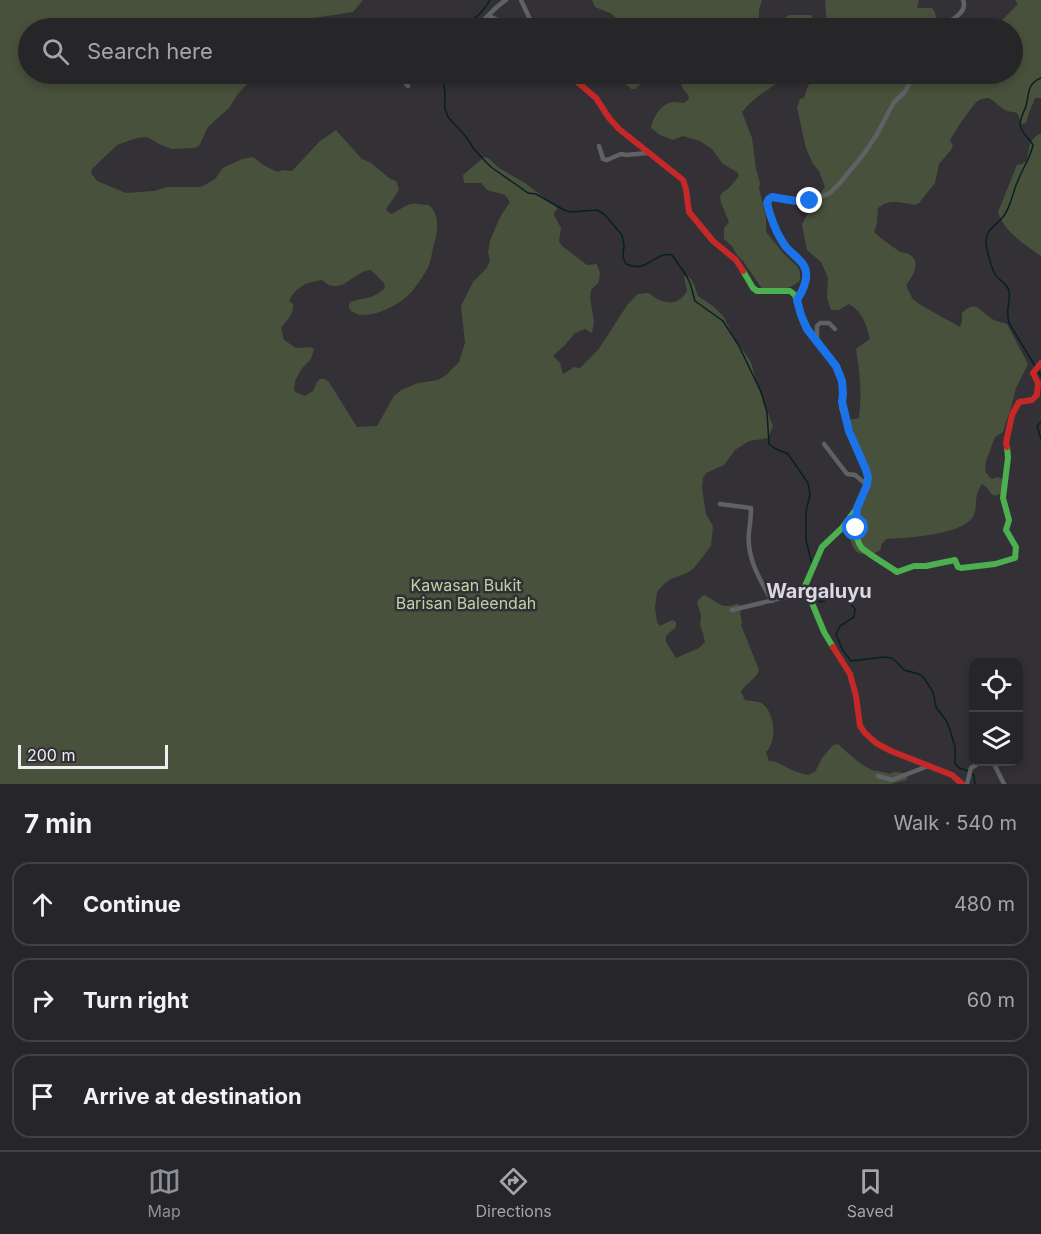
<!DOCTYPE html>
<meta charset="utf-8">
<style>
:root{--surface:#262528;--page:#323134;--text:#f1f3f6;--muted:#a4a5a8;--line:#424245;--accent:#8c9099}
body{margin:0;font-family:Inter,sans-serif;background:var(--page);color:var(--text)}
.controls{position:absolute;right:18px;bottom:18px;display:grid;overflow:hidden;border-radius:12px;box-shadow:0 3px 9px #0003}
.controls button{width:54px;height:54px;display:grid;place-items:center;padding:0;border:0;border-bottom:2px solid var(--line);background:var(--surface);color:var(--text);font:30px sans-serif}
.scale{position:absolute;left:18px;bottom:15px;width:150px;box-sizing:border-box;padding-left:6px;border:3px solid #f0eef3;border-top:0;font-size:16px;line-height:21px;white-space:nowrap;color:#f0eef3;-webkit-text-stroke:4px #332f37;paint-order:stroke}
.stop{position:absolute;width:18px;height:18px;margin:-14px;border:4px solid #1a73e8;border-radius:50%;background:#fff}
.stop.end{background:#1a73e8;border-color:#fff;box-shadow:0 2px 6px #0008}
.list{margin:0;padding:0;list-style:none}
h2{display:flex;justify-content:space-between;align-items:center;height:78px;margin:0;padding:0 24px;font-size:26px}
h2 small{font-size:20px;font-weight:400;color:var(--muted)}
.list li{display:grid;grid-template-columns:39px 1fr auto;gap:18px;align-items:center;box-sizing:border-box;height:84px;margin:0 12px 12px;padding:0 12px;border:2px solid var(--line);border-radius:18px}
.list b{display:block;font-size:22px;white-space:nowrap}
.list em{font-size:20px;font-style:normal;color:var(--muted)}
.icon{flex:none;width:33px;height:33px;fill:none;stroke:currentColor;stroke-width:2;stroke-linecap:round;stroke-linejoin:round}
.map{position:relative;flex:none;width:1041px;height:784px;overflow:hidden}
.search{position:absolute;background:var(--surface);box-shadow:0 3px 9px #0003;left:18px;right:18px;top:18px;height:66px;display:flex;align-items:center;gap:15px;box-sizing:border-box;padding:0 21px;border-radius:33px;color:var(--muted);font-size:22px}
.sheet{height:366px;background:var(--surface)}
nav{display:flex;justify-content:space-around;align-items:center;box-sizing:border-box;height:84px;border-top:2px solid var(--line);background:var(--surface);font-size:16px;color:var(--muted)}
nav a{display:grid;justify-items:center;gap:3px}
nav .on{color:var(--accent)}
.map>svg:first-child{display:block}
.green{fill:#48513c}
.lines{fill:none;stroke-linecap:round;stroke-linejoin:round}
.stream{stroke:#062124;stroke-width:1.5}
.street{stroke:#5f6164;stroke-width:4.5}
.fast{stroke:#4caf50;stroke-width:6}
.jam{stroke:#c62828;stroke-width:6}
.route{stroke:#1a73e8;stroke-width:8}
.labels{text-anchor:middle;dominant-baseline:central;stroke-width:5;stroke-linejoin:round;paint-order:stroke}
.park-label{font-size:16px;fill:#bdd5a0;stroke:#332f37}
.quarter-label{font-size:20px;font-weight:bold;fill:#dcd8e1;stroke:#332f37}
</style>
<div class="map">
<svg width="1041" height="784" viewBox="0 0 1041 784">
<rect width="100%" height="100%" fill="#333135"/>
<g class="green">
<path d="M 0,0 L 363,0 L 353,12 L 308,19 L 288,28 L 28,28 L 28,74 L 256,74 L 237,95 L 229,108 L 208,127 L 199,146 L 194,148 L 172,149 L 159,144 L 147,137 L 137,138 L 117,145 L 92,169 L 91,173 L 97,181 L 126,193 L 154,191 L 167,187 L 197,187 L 203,186 L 215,179 L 223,168 L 227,166 L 242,159 L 253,157 L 265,166 L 278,172 L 283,170 L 292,171 L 320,141 L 336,130 L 362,159 L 371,163 L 389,178 L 397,182 L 399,190 L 386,209 L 388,212 L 392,214 C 398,211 405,205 412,204 C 417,203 423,205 429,205 C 440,215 438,231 434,244 C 433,248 432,253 431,258 C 429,269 420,281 413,290 C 404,303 370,321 355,313 C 349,310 348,309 350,302 C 364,297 373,300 385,288 L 384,283 L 371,270 C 352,271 342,298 322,280 C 307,282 296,286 289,301 L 293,304 C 294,314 287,320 281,328 L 284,340 L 296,348 L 311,347 L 314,349 L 311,359 L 302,368 L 295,381 L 294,390 L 297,393 L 305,396 L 313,391 L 317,382 L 320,379 L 325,379 L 329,382 L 357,427 L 377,426 L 394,396 L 401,390 L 418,383 L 438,380 L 446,375 L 459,362 L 465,343 L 461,306 L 473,282 L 486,269 L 490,261 L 488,252 L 490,241 L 500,217 L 510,202 L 505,195 L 487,190 L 481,183 L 464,183 L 463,175 L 484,157 L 488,158 L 499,168 L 525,183 L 558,208 L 555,211 L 554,215 L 561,228 L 559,241 L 562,246 L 587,265 L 597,264 L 600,273 L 599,282 L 591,290 L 590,298 L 594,321 L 592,333 L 585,329 L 575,333 L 564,346 L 553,356 L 560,363 L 563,374 L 574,367 L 580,368 L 598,350 L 628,304 L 638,294 C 639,294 647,293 648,293 C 651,294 653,297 657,299 C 670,305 679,304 687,291 L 684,277 L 686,275 C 694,280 695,288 698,296 L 713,306 L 724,317 L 734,338 L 751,362 L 756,381 L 773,426 L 768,438 L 749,441 L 735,450 L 724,465 L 706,473 L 703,478 L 702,488 L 706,514 L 713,526 L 711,546 L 694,568 L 687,573 L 671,579 L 664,584 L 657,592 L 655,607 L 657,622 L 660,626 L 672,620 L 676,622 L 676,627 L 666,636 L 666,642 L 676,658 L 699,648 L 705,642 L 703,633 L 700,625 L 701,616 L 697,602 L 700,598 L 704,595 C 712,598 719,607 728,606 C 732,606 735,604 739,604 L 742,623 L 741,625 L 759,670 C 756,679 746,683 741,692 L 745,700 C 749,701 755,701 759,702 C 775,708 778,742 766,752 L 769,761 C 778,761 784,767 792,770 C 797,772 803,774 808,775 L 815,772 L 822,758 L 833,745 L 838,744 C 848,753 858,763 870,769 C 876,772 883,771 889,774 L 894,772 L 905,773 L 908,776 L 906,780 L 891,784 L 0,784 Z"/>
<path d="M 592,0 L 762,0 L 759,10 L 759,27 L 773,26 L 789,15 L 811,15 L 814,20 L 812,28 L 617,28 L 618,21 L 612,14 L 595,7 Z"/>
<path d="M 825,0 L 919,0 L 917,8 L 932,8 L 935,12 L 936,18 L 949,28 L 827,28 Z"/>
<path d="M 1015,0 L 1041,0 L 1041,98 L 1035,98 L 1028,116 L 1026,123 L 1021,124 C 1017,108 1018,115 1005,110 C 1000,107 994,101 989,98 C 987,98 981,99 979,100 C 973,103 953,134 950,141 L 953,145 L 951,150 L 939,164 L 935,183 L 919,203 L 915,205 C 901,203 890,198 878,208 L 877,223 L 874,232 C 882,239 892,247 901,252 C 904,253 908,253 910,255 C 922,262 912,278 906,285 L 912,298 L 919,304 L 960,327 L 962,322 L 962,313 C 977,299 979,311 992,319 C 997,322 1002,322 1007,324 L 1028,364 L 1016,388 L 1012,404 L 1003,432 L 995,437 L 986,461 L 985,471 L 991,479 L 998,477 L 1002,479 L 1006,485 L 1004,492 C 988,501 993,490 982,484 C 973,496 978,504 974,515 C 965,535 906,538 886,539 L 881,545 L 881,549 C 876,554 873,553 867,554 C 851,556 851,539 847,526 L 867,494 L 870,472 L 849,420 L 859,418 C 862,395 860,372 856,349 L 870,339 C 866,324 863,312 849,304 L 839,310 L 831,310 L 827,298 L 828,278 L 821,262 L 807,250 L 802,225 L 811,207 L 825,187 L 819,171 L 813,164 L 806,148 L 797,108 L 800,99 L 804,98 L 808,86 L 817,74 L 1012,74 L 1012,28 L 994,28 L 1018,4 Z"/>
<path d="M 616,74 L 652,74 L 635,89 L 631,89 Z"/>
<path d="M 678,74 L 787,74 L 787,76 C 771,88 755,96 742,112 L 752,138 L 756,169 L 760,183 L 759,188 L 766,218 L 766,232 L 784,254 L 797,266 L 800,272 L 800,280 C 789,291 779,289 763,290 L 743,261 L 737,255 L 732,246 L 724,239 L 724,228 L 729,222 L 721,203 L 720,196 L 723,192 L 728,189 L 739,176 L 737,172 L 723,164 L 712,149 L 700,141 L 683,136 L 673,140 L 660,135 L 651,128 C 652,119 660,106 669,103 C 674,101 679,103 684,103 L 688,100 L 689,96 L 683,89 Z"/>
<path d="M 1041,133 L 1041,256 C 1024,244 1005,233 998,212 L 1017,165 L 1022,164 L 1026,161 C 1031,148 1026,141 1041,133 Z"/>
</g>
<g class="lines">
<g class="stream">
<path d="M 458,28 C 475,19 480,16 490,0"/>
<path d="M 443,74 L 445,95 L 445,109 L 448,117 L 467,138 L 474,149 L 486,162 L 491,167 L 528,193 L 536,194 L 564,210 L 571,212 L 597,210 L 604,214 L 622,235 L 624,245 L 623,257 L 626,264 C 648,274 654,251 672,255 L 686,275 L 690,283 L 695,301 L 723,321 L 739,346 L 761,392 L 767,412 L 769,444 L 774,448 L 788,454 L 808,483 L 810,494 L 806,512 L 806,540 L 812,564"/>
<path d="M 1035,366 L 1009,323 C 1005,309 1011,302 1009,291 C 1007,283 999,281 995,274 C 991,267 987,251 986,243 C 985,230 996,225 1003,217 C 1011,207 1012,194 1017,183 C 1022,169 1030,159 1033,145 C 1029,138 1021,132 1020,125 C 1020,118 1024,112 1026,106 C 1030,92 1026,85 1041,78"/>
<path d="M 1038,371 L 1041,376"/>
<path d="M 1041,422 L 1037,426 L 1041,439"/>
<path d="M 811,594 L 820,602 L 824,601 L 829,591 L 833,590 L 838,591 L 855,609 L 854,617 L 840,626 L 836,634 L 842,649 L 851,661 L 885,657 L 891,658 L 897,662 L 904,670 L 919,674 L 924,678 L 933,692 L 936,707 L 947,722 L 950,730 L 955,747 L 955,763 L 959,768 L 971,772 L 974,776 L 975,784"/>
</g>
<g class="street">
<path d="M 521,0 L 534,28"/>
<path d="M 489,16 L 502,22"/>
<path d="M 474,28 C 486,20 493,8 506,0"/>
<path d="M 939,28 C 949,21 969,13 963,0"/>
<path d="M 398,74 L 408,86"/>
<path d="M 531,79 L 537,74"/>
<path d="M 599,146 L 603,159 L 607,160 L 621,154 L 626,155 L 647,153"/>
<path d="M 797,300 C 802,292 809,278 805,269 C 802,260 792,254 787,247 C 779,238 766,210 769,199 L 775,197 L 796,201 L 810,201 L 830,193 L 839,184 L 863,155 L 876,136 L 894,102 L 905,92 L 914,74"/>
<path d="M 817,341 L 817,326 L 820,323 L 829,323 L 835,329"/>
<path d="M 824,444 L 847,474 L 855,475 L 867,485"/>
<path d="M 720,504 L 751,508 C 751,517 750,524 749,532 C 746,557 760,580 772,601"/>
<path d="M 732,610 L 807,592"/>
<path d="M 993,762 L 1004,784"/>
<path d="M 878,776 L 892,780 L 928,766"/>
<path d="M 967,784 L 971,768 L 981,762"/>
</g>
<g class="fast">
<path d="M 743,271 L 753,288 L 757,291 L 790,291 L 795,295 L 801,315 L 808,329 L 836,366 L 842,381 L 842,407 L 849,431 L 863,461 L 868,477 L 867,485 L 857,508 L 842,528 L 822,547 L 805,586 L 824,632 L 833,647"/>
<path d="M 857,509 C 856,521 854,537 861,547 C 866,553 889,566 897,572 L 914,566 L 926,566 L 955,560 L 958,567 L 961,568 L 995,564 L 1015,558 L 1016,547 L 1006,530 L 1009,520 L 1003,498 L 1008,458 L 1007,447"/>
</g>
<g class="jam">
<path d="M 568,74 L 596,98 L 609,118 L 619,129 L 683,180 L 686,189 L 689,212 L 713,241 L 736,260 L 743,271"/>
<path d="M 1007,447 L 1006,443 L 1012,415 L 1019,402 L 1032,400 L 1037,395 L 1038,383 L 1033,373 L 1041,363"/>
<path d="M 833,647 L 850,674 L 856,696 L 860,726 L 865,733 L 876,743 L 891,751 L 952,775 L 962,784"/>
</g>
</g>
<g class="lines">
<path class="route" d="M 810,201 L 796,201 L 772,197 L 769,199 L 767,203 C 770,217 777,235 786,247 C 792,254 802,260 805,268 C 809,278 802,292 797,300 L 801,315 L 807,329 L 836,366 L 842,381 L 843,393 L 842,402 L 849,431 L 866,470 L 868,477 L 867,485 L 857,508 L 856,528"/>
</g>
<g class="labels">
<g class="park-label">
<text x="466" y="585">Kawasan Bukit<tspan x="466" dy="18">Barisan Baleendah</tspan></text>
</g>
<g class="quarter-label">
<text x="819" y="591">Wargaluyu</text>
</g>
</g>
</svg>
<div class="controls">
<button><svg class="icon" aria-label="locate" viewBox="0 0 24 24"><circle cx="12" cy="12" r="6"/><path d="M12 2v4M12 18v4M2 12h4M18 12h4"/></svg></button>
<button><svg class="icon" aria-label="layers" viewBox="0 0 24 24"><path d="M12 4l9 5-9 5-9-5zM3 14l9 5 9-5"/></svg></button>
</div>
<div class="scale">200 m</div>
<div class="stop" style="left:856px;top:528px"></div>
<div class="stop end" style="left:810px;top:201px"></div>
<div class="search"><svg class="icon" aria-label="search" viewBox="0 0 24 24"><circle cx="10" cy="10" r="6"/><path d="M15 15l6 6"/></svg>Search here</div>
</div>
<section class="sheet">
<h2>7 min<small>Walk · 540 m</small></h2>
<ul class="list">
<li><svg class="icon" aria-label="ahead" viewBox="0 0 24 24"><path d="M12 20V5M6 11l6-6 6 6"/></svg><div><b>Continue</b></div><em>480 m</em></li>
<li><svg class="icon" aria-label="right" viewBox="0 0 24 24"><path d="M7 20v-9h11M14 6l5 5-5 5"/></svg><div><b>Turn right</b></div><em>60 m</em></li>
<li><svg class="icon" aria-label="arrive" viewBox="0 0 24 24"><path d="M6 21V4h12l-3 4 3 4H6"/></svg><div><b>Arrive at destination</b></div></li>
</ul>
</section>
<nav>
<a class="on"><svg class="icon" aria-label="map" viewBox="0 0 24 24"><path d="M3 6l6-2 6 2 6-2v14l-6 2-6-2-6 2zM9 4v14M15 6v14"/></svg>Map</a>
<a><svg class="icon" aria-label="directions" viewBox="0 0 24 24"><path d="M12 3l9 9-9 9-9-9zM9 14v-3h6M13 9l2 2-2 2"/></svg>Directions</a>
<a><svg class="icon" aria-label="saved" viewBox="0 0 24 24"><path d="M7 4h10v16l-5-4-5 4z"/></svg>Saved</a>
</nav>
